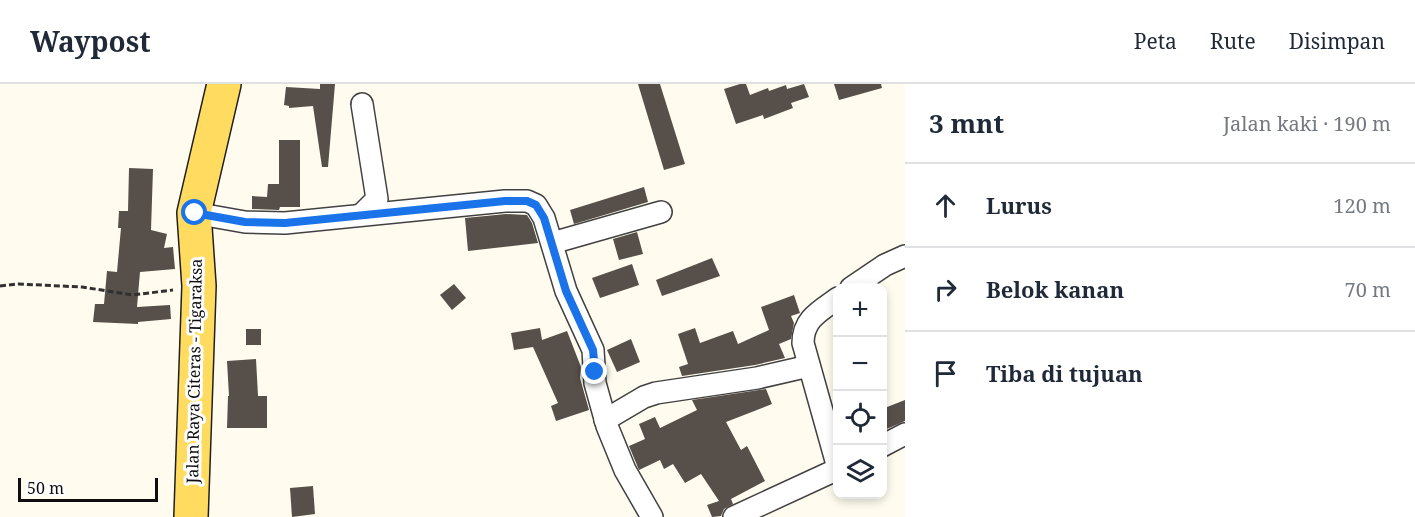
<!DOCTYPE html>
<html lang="id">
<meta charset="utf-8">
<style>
:root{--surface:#fff;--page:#f2f2f3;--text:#1f2937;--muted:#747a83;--line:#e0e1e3}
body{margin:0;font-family:"Noto Serif",serif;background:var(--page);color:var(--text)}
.controls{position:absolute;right:18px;bottom:18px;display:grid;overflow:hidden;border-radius:12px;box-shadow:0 3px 9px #0003}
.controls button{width:54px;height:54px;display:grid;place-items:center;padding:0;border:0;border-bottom:2px solid var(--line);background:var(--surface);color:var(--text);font:30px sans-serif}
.scale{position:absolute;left:18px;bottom:15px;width:140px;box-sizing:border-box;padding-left:6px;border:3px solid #0e0e0e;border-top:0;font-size:16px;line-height:21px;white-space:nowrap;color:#0e0e0e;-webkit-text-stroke:4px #fff;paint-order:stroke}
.stop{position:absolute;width:18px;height:18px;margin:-14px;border:4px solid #1a73e8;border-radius:50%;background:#fff}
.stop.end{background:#1a73e8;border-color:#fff;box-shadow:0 2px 6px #0008}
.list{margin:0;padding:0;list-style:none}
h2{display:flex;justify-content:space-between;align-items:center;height:78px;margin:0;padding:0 24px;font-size:26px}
h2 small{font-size:20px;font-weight:400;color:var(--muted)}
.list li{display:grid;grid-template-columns:39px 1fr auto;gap:18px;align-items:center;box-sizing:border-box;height:84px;padding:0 24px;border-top:2px solid var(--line)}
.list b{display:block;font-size:22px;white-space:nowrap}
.list em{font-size:20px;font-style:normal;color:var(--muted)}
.icon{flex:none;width:33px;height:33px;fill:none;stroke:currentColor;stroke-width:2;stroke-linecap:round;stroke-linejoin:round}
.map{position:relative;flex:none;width:905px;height:433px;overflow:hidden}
header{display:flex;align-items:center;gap:36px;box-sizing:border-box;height:84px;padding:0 30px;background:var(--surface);border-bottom:2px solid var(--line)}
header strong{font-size:28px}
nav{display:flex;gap:33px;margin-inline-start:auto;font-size:21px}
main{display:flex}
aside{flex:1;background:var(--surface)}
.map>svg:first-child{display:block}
.building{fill:#574f4a}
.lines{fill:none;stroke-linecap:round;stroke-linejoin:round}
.street-casing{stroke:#414141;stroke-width:24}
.primary-casing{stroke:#1f1f1f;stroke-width:36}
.path{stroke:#303030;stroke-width:3;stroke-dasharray:6 3;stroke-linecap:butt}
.street{stroke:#fff;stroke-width:21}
.primary{stroke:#ffdb5f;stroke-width:33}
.route{stroke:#1a73e8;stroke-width:8}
.labels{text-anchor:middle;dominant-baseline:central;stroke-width:6;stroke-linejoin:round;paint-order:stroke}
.street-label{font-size:16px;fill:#0e0e0e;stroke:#fff}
</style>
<header>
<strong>Waypost</strong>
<nav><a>Peta</a><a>Rute</a><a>Disimpan</a></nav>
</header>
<main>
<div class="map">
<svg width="905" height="433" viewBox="0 0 905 433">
<rect width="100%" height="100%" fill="#fffcef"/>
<g class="building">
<path d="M 320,0 L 335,0 L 328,83 L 322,83 L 313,22 L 289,24 L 289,22 L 284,21 L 286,3 L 320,5 Z"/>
<path d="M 638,0 L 660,0 L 685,80 L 664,86 Z"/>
<path d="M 740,0 L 746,0 L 750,11 L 768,4 L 769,7 L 786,1 L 787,5 L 804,0 L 809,13 L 791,19 L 793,24 L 764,35 L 763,31 L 736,40 L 724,5 Z"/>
<path d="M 834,0 L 881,0 L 882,4 L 839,16 Z"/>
<path d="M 279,56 L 300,56 L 300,123 L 280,123 L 279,126 L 252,125 L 252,112 L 267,113 L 268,100 L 279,100 Z"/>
<path d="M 129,84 L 153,85 L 151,146 L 167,150 L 164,164 L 173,163 L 175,185 L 140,188 L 137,223 L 170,221 L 171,235 L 138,238 L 138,240 L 93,238 L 95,220 L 104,220 L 107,187 L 117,188 L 121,144 L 118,144 L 119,127 L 128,127 Z"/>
<path d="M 644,103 L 648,118 L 574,140 L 570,126 Z"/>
<path d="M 506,130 L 527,131 L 532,139 L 538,159 L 468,167 L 465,134 Z"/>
<path d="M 637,148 L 643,170 L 619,176 L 613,155 Z"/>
<path d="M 712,174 L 720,192 L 662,212 L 656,196 Z"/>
<path d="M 632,180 L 639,201 L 600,214 L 592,194 Z"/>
<path d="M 454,200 L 466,214 L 452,226 L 440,211 Z"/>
<path d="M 794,211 L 800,229 L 791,232 L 794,239 L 791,255 L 779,260 L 785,274 L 755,281 L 682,292 L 679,283 L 688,280 L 678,250 L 695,244 L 700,259 L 733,247 L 738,260 L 769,246 L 761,223 Z"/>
<path d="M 540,244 L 542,256 L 567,247 L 581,283 L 580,294 L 589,326 L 556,337 L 551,322 L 558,319 L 533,263 L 514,266 L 511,249 Z"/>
<rect x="246" y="245" width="15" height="16"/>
<path d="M 631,255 L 640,278 L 617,288 L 607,266 Z"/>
<path d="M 256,275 L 258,312 L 267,312 L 267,344 L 227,344 L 228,312 L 229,312 L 227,277 Z"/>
<path d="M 766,305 L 772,320 L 726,338 L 741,366 L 747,362 L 765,397 L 731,415 L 733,420 L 724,425 L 721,432 L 712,433 L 707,421 L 719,417 L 701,390 L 685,399 L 673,380 L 664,385 L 660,376 L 639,386 L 629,362 L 645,355 L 639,340 L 655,333 L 660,344 L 697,326 L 692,316 Z"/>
<path d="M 905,316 L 905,337 L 882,347 L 882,325 Z"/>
<path d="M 313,402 L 315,430 L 292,433 L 290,404 Z"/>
</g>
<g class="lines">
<g class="street-casing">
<g id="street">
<path d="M 362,20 L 377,115 L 362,130"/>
<path d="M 194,129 L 245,138 L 285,139 L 505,117 L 527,117 L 536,121 L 544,134 L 566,207 L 593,266 L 595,299 L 607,342 L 625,386 L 652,433"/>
<path d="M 552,159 L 661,128"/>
<path d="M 851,204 L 885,181 L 905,172"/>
<path d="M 838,214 C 820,227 803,235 803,259 L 838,384"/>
<path d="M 605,336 L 644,313 L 656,309 L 757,294 L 809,282"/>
<path d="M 882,362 L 905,350"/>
<path d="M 734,433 L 838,385"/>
</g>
</g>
<g class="primary-casing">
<path id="primary" d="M 191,433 L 199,202 L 194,129 L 224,0"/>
</g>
<path class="path" d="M 0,202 L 18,200 L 82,203 L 133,211 L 173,206"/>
<use href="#street" class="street"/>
<use href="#primary" class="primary"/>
</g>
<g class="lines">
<path class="route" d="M 195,129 L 245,138 L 285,139 L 505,117 L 527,117 L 536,121 L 544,134 L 566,207 L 593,266 L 595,288"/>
</g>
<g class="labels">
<g class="street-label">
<text transform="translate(194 287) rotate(-89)">Jalan Raya Citeras - Tigaraksa</text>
</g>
</g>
</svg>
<div class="controls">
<button>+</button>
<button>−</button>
<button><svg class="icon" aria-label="locate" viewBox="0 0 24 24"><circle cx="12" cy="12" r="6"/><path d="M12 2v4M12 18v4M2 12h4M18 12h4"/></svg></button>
<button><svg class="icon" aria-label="layers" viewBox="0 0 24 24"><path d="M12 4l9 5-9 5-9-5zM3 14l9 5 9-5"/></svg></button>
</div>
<div class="scale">50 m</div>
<div class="stop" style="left:195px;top:129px"></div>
<div class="stop end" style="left:595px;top:288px"></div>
</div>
<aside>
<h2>3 mnt<small>Jalan kaki · 190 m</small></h2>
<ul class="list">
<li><svg class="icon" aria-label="ahead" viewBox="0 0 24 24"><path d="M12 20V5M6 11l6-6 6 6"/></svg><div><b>Lurus</b></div><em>120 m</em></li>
<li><svg class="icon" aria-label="right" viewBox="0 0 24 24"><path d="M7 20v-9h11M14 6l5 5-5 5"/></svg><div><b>Belok kanan</b></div><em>70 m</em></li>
<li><svg class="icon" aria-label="arrive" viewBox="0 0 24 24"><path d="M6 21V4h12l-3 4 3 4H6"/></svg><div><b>Tiba di tujuan</b></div></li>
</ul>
</aside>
</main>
